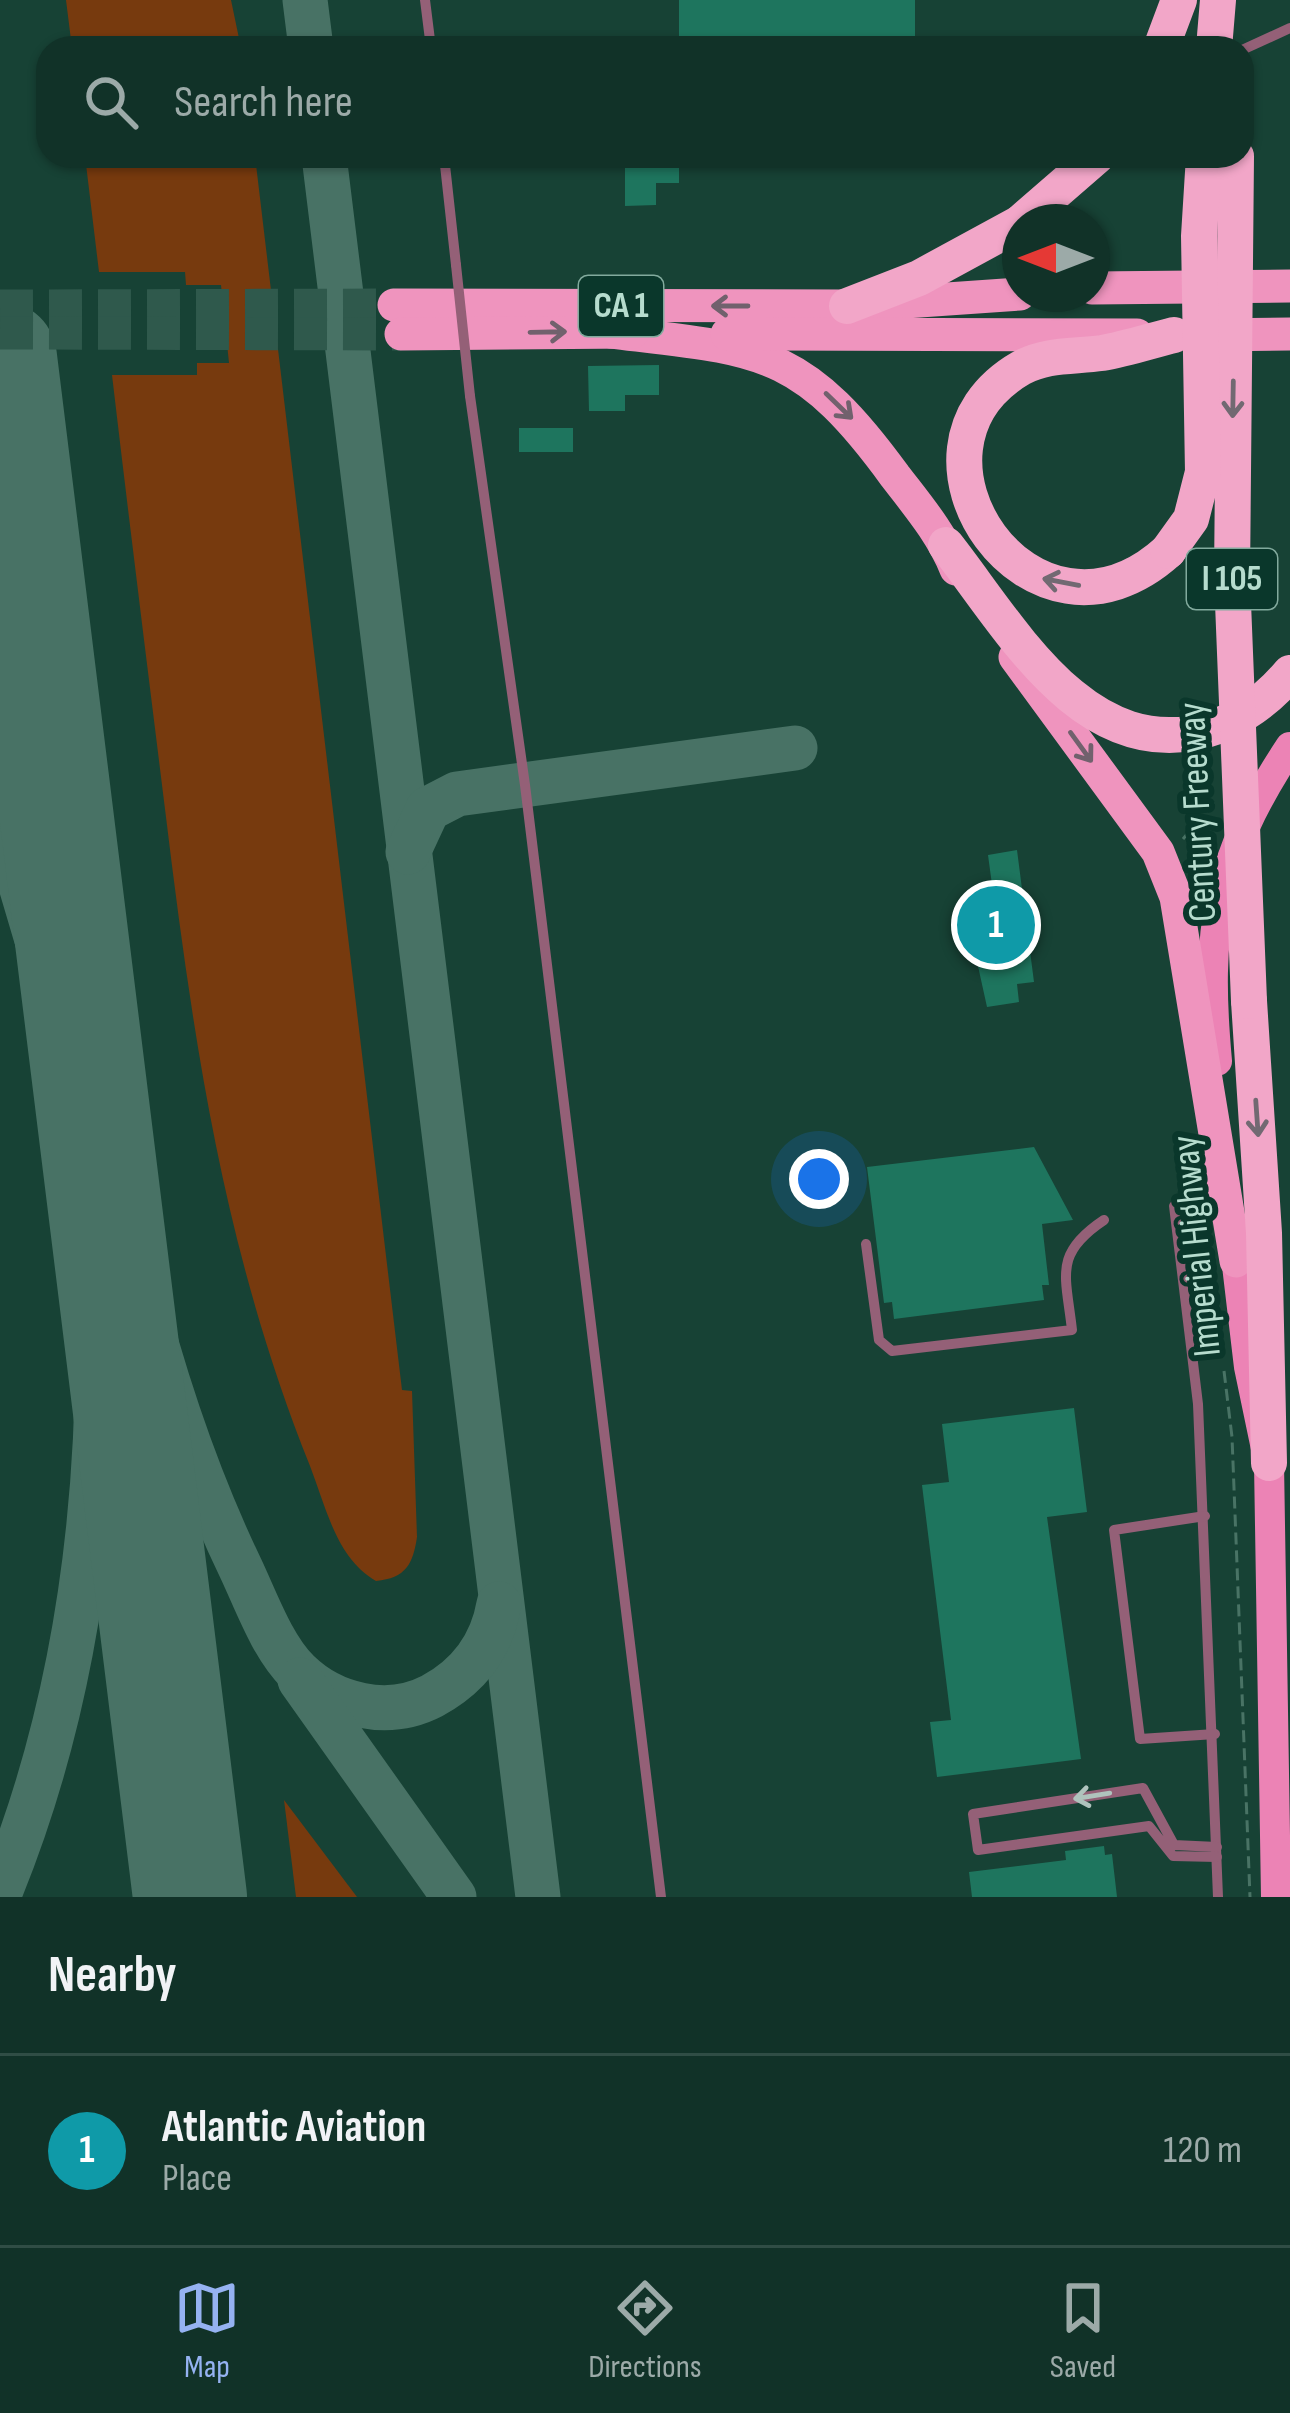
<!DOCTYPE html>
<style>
:root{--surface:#113228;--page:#1a3a30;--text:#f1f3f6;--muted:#9caaa8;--line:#304d45;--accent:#95b2f1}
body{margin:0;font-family:"Sofia Sans Condensed",sans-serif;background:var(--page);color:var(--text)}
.compass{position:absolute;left:1002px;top:204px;width:108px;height:108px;border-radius:50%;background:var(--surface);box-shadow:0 3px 9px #0004;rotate:270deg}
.you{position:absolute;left:819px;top:1179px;width:42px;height:42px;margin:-30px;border:9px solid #fff;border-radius:50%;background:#1a73e8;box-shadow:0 0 0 18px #1a73e833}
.badge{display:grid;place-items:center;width:78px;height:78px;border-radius:50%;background:var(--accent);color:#fff;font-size:39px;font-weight:700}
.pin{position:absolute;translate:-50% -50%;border:6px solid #fff;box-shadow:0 3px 12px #0006}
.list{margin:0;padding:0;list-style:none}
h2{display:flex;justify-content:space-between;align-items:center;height:156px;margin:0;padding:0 48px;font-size:51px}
h2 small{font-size:39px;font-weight:400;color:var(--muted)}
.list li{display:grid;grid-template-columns:78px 1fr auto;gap:36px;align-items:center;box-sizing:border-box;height:192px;padding:0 48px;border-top:3px solid var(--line)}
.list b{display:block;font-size:45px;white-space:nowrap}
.list p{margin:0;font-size:39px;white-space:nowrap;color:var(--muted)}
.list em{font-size:39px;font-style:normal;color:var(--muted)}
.icon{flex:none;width:66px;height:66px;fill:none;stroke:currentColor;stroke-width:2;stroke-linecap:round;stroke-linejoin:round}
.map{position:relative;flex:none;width:1290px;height:1897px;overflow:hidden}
.search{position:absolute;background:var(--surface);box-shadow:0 3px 9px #0004;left:36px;right:36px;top:36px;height:132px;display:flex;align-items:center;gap:30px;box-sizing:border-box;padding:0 42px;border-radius:36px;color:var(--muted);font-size:45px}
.sheet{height:348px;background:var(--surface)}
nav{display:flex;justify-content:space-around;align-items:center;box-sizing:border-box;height:168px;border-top:3px solid var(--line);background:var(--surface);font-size:33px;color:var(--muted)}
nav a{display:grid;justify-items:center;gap:6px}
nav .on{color:var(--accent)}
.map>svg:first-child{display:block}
.green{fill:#773a0e}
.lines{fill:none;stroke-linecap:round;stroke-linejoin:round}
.taxiway{stroke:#487265;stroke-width:45}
.runway{stroke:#487265;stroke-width:114}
.building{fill:#1e755e}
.trunk-tunnel{stroke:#2f594c;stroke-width:33;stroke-dasharray:33 16;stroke-linecap:butt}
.path{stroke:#497365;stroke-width:3;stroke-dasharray:12 6;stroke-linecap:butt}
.service{stroke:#946077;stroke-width:10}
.primary{stroke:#ec83b5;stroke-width:30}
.trunk{stroke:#ef94be;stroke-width:33}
.motorway{stroke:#f2a6c8;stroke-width:36}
.service-bridge{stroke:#946077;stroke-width:10}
.motorway-bridge{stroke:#f2a6c8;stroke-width:36}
.oneway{stroke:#71616d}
.oneway2{stroke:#726972}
.oneway3{stroke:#afc3bd}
.labels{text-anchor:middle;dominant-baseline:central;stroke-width:12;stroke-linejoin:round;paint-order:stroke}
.shield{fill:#0a372b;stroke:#82aa9d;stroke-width:3}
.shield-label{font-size:36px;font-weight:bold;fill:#b6dcce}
.street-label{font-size:39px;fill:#b6dcce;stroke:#0a372b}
</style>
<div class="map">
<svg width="1290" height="1897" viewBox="0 0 1290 1897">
<rect width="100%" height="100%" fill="#174235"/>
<g class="green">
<path d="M 66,0 L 231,0 L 241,48 L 72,48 Z"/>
<path d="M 85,156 L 255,156 L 402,1390 L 412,1391 L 417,1537 C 413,1564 406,1578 376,1581 C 336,1558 326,1507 310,1466 C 223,1249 193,1039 165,809 C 147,664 129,520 112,375 L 197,375 L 197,363 L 229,363 L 221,285 L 186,285 L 185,272 L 99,272 Z"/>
<path d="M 284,1800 L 357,1897 L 296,1897 Z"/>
</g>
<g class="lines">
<g class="taxiway">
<path d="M 305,0 L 311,48"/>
<path d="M 324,156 L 538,1897"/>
<path d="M 0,815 L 56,1004"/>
<path d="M 408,852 L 428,809 L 457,794 L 795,748"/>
<path d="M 72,949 C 109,1161 147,1374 241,1569 C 257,1603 272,1646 298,1672 C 333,1706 388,1719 432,1696 C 469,1676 492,1645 499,1604"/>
<path d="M 300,1680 L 454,1897"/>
<path d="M 165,1697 L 179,1897"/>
<path d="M 0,1892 C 92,1667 110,1422 91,1182"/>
</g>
<path class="runway" d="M 0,358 L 190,1897"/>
</g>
<g class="building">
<rect x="679" y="0" width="236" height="48"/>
<path d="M 625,156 L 656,156 L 656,165 L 679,165 L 679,183 L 656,183 L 656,205 L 625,206 Z"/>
<path d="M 659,365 L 659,395 L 625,395 L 625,411 L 589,411 L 588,366 Z"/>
<rect x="519" y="428" width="54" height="24"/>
<path d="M 1017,850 L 1034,982 L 1017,984 L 1019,1002 L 987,1007 L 974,948 L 966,949 L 960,910 L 984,907 L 983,894 L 993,892 L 988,855 Z"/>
<path d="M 1034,1147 L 1073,1220 L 1042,1224 L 1049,1285 L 1042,1285 L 1044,1300 L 894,1319 L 892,1302 L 884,1303 L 867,1167 Z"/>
<path d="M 1074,1408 L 1087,1512 L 1047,1517 L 1081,1759 L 937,1777 L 930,1722 L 951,1720 L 922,1485 L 949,1482 L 942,1424 Z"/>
<path d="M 1104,1846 L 1105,1855 L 1112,1854 L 1117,1897 L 972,1897 L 969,1872 L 1066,1860 L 1065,1851 Z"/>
</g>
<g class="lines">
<g class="trunk-tunnel">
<path d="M 0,306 L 394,305"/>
<path d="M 0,333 L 401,334"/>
</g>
<g class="path">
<path d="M 1183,839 L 1215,801"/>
<path d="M 1224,1371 L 1232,1437 L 1250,1897"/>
</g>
<g class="service">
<path d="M 425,0 L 431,48"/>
<path d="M 1242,50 L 1290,28"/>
<path d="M 444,156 L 456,265"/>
<path d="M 470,396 L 525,785 L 661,1897"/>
<path d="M 1174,1206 L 1198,1404 L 1218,1897"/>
<path d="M 866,1244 L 879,1340 L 892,1351 L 1072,1330 C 1066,1275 1053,1254 1104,1220"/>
<path d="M 1205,1516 L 1114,1530 L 1140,1739 L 1215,1734"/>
<path d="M 1217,1847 L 1174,1845 L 1143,1788 L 973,1814 L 978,1850 L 1149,1826 L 1173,1856 L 1217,1857"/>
</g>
<g class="primary">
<path d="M 1217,1061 C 1205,930 1216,859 1290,747"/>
<path d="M 1234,1240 L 1249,1367 L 1269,1463 L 1276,1897"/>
</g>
<g class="trunk">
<path d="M 1092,288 L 1290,286"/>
<path d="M 394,305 L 847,306 L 1020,294"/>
<path d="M 611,332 C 761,350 801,347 895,476 C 918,506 942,534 956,569"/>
<path d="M 401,334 L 633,332"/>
<path d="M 727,334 L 1137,335"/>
<path d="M 1207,335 L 1290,334"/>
<path d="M 1015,657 L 1158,852 L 1176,897 L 1236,1261"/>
</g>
<g class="motorway">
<path d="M 1161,48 L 1179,0"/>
<path d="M 1214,48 L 1218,0"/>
<path d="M 1021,222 L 1097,156"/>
<path d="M 847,306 L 919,278 L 1020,223"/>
<path d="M 946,545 C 1009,625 1080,757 1198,732 C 1236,723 1265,703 1290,673"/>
<path d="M 1168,551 C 1032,674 879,450 1021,368 C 1047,354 1073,357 1102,353 C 1126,349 1150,341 1174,335"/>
<path d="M 1249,1001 L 1264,1233 L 1269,1463"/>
</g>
<path class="service-bridge" d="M 456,265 L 470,396"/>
<g class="motorway-bridge">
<path d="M 1236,156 L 1232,578 L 1249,1001"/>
<path d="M 1168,551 L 1191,519 L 1203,472 L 1199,236 L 1204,156"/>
</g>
</g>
<defs><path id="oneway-shaft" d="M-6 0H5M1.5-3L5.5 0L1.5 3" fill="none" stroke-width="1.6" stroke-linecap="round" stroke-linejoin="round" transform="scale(3)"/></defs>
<g class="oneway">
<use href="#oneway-shaft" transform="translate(730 306) rotate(-180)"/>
<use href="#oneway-shaft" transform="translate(548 332) rotate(-1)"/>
<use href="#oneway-shaft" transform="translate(839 406) rotate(44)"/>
<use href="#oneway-shaft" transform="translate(1081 747) rotate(54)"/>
</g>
<g class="oneway2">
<use href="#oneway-shaft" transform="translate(1233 399) rotate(91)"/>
<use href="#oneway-shaft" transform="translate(1061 582) rotate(-169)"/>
<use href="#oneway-shaft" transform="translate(1257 1118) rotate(86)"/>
</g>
<use class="oneway3" href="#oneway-shaft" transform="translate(1092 1796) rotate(171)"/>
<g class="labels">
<g class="shield">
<rect x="579" y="276" width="84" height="60" rx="9"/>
<rect x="1187" y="549" width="90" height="60" rx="9"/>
</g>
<g class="shield-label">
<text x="621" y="306">CA 1</text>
<text x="1232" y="579">I 105</text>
</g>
<g class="street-label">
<text transform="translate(1198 812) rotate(-93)">Century Freeway</text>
<text transform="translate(1197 1246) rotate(-96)">Imperial Highway</text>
</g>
</g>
</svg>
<svg class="compass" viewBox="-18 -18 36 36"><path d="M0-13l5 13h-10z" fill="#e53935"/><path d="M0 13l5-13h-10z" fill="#9caaa8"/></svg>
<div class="you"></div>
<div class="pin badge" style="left:996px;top:925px;background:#0f9aa8">1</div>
<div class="search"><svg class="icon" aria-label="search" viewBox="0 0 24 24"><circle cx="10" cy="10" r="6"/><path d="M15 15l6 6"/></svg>Search here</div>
</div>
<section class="sheet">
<h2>Nearby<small></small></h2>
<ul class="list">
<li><span class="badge" style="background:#0f9aa8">1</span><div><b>Atlantic Aviation</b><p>Place</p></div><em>120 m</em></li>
</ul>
</section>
<nav>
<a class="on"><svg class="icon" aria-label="map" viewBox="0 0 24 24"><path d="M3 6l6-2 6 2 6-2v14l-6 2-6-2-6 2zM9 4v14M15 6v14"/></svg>Map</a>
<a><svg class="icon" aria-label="directions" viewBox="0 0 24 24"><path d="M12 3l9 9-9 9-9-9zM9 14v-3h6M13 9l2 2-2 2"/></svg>Directions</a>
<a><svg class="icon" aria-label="saved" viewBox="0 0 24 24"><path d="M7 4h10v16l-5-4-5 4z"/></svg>Saved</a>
</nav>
